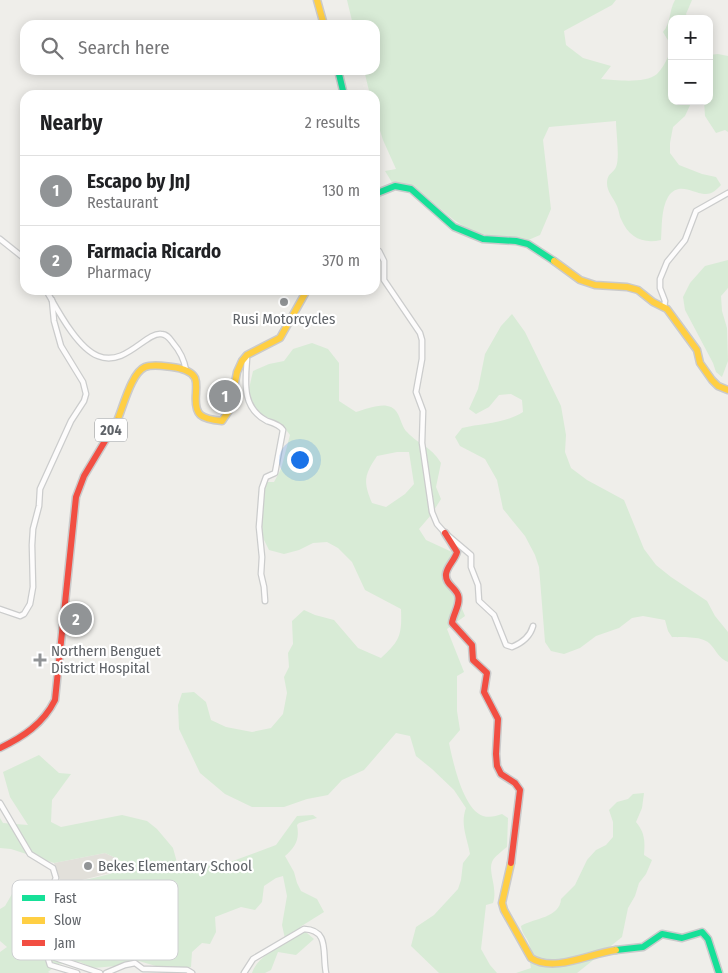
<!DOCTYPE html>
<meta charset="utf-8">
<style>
:root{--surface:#fff;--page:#f6f6f6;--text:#202124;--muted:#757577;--line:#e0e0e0;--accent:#919496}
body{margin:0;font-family:"Fira Sans Condensed",sans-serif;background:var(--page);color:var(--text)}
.controls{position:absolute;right:15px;top:15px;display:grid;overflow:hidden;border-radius:10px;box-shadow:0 2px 12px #0003}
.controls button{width:45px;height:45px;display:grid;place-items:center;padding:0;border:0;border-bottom:1px solid var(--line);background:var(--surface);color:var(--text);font:25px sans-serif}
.you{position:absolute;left:299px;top:459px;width:18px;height:18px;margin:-12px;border:4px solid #fff;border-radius:50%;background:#1a73e8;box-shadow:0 0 0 8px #1a73e833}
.badge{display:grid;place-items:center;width:32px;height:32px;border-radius:50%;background:var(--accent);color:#fff;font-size:16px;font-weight:700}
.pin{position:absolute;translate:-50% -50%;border:2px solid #fff;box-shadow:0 1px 5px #0006}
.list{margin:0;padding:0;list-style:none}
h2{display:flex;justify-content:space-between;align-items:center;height:65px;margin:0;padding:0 20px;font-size:21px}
h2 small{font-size:16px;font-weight:400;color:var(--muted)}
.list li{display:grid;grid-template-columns:32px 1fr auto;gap:15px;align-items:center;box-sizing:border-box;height:70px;padding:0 20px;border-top:1px solid var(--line)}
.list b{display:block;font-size:19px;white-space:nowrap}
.list p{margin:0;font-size:16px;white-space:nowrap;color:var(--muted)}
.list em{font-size:16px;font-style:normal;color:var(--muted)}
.icon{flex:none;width:28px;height:28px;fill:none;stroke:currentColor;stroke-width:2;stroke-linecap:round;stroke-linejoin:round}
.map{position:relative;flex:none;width:728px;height:973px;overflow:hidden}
.search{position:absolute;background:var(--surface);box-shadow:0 2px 12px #0003;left:20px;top:20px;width:360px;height:55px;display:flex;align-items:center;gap:12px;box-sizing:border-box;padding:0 18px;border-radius:15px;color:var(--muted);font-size:19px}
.panel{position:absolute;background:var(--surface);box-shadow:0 2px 12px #0003;left:20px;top:90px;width:360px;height:205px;border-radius:15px}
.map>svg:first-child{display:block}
.education{fill:#e2e0da}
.green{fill:#d8ebd6;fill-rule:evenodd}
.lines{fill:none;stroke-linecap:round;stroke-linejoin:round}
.street-casing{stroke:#cbcccc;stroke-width:7}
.fast-casing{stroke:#cacacb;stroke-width:9}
.slow-casing{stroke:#cacacb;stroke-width:9}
.jam-casing{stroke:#cacacb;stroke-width:9}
.street{stroke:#fdfcfc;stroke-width:4.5}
.fast{stroke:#16e098;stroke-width:6}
.slow{stroke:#ffcf43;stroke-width:6}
.jam{stroke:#f24e42;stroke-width:6}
.poi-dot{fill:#919496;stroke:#fff;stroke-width:2}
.labels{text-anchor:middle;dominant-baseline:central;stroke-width:4.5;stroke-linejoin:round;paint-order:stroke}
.shield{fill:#fff;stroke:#8f9295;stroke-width:1}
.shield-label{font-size:14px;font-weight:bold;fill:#5f6368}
.poi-label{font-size:15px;fill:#5f6368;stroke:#fff;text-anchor:start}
.key{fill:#fff;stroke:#cfd0d2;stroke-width:1}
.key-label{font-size:14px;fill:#5f6368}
</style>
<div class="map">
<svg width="728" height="973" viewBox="0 0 728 973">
<rect width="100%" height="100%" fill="#efeeea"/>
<path class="education" d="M 105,853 L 118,859 L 122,870 L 62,885 L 54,863 Z"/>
<g class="green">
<path d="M 347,0 L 616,0 L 612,5 L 564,31 L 566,45 L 583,58 L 611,66 L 601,79 C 616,80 645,84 657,74 C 662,69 665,63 668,57 L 672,57 L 672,101 L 692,101 L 685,116 L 673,127 L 670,143 L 670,153 L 679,165 L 702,174 L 716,177 L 721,185 C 717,189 712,195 704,194 C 693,193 678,181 668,197 C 661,209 662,227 661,240 C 643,244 629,238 621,219 C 619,215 619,209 616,204 C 613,197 607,192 607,183 C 608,172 612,175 616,167 C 620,158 616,132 616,121 L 549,127 L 543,140 L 551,209 L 540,235 L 526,241 L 498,239 L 468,229 L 454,220 L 415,188 L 393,184 L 385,171 L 396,169 L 383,140 L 375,115 L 375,95 L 370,95 L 364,70 L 375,70 L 375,25 L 353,25 Z"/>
<path d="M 675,0 L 692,0 L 686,14 L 689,19 L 672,19 L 672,47 L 663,32 C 671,23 669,10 675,0 Z"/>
<path d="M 718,54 L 728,56 L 728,132 L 725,130 L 716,133 L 705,116 L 704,101 L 709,101 L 709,55 Z"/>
<path d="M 728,260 L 728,288 L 721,296 L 722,311 L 727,328 L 728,361 L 722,377 L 716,372 L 713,363 L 685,310 L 683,297 L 690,283 L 705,266 Z"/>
<path d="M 512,314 L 525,332 L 561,406 L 566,435 L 565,452 L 571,468 L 587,480 L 624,500 L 644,549 L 656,565 L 671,577 L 707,601 L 715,616 L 728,632 L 728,662 C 719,658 717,652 711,645 C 703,635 684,638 672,637 L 668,631 L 665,620 L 643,616 L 632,618 L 619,628 L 596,636 L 580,648 L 564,654 L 551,651 L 545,642 L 539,567 L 535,555 L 525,536 L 503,509 L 497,480 L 485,459 L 460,446 L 455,437 L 462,428 C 483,423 504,424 523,412 L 522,400 L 511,394 L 499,395 L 489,407 L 476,414 L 469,409 L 478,389 L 485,354 L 501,326 Z"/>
<path d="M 312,343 L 328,349 L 339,363 L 339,401 L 356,412 C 363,410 380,404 387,406 C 401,408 399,424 407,432 C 420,446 430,445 441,463 L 436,487 L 441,499 L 431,515 L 419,529 L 426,540 L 452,552 L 446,570 L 465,616 L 447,629 L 464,672 L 457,676 L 457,711 L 460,730 L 449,743 C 453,762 463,809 483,816 C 490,818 496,816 502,814 L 508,818 L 507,847 C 502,851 494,857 492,862 C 488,872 498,889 493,903 L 486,905 L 481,949 L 490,965 L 497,973 L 500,973 L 439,973 L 411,946 L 416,927 L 434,915 L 458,889 L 461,880 L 463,863 L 470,854 C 467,837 460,824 466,808 L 454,790 L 432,769 L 416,756 L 410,736 L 396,733 L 364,770 L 342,780 L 328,795 L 307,799 L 284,807 L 252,807 L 225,794 L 200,773 L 179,729 L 178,705 L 182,693 L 194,692 L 206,702 L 211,720 L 226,727 L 252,732 L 271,728 L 283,714 L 287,693 L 284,677 L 289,667 L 288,653 L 293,644 L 292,621 L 304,610 L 315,615 L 334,620 L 358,648 L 381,658 C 400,641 402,635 401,609 L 365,590 L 352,562 L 338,548 L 327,542 L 313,543 L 299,550 L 284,554 L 269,550 L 262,536 L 260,525 L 264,506 L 258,492 L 265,482 L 274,482 L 281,469 L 290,435 L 284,427 L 258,412 L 248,393 L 253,371 L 269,364 L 284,361 L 293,349 ZM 397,452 L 409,452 L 414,484 L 405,494 L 386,507 L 372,503 C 363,482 364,475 377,456 Z"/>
<path d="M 39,755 L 59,773 L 71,774 L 52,800 L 51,822 L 61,827 L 122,815 L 147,821 L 157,829 L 173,848 L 178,866 L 230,862 L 276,845 L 297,816 L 313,815 L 317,818 L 299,823 L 297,825 C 300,840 295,847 285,856 L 294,872 L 297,883 L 301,891 L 317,899 L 324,912 L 300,927 L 314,939 L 296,955 L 278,952 L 271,970 L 265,973 L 252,973 C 257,958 273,950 286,943 L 282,925 L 287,896 L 283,876 L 276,878 L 264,886 L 262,902 L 255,910 L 241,907 L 215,917 L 216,932 L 210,944 L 202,943 L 192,952 L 191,967 L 180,969 L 159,967 L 139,961 L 116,966 L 93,968 L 80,962 L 58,964 L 48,972 L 50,973 L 0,973 L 0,952 L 7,947 L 0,941 L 0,909 L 5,906 L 12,894 C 49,886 86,882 122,870 L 118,859 L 105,853 L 54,863 L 11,849 L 0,848 L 0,818 L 3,823 L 28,825 L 10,797 L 3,772 Z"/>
<path d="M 644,793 L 642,808 L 636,822 C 645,833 645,841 644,855 L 652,860 L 646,874 L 639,883 L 635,896 L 628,908 L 622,937 L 577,973 L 516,973 L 531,968 C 529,960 531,954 530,946 C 528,938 522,935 521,926 C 534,918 560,918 561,899 L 575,885 L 587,860 L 596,850 L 606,845 L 613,837 L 613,822 L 609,810 L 617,802 L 628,799 L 633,794 Z"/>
</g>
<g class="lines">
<g class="street-casing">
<g id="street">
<path d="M 0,239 L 25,259"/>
<path d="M 375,251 L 379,251 L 384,261 L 384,280 L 420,333 L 422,340 L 422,359 L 416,392 L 423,411 L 422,443 L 432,512 L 437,524 L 445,533 L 471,555 L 471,567 L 478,585 L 479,601 L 494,615 L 506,645 L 512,647 C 522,643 530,637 533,626"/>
<path d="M 46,290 C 57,309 77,348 98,356 C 125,367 146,332 161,334 C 167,334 170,339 173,343 C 180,351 184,359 186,370"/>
<path d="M 664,308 L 665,301 L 660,288 L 660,279 L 667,262 L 685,240 L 696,211 L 728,193"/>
<path d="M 247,359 C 245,383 242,408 267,421 C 273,423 280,425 283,430 L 275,473 L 266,477 L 262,488 L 259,527 L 262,557 L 261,574 L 264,587 L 265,601"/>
<path d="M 0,609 L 20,616 L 24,614 L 30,604 L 33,587 L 32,545 L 33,529 L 39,506 L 40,489 L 71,421 L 84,401 L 86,394 L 83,382 L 61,346 L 54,321 L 52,300"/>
<path d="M 0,803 L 30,854 L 53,868 L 56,878 L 39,916 L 38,925 L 50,965 L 77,973"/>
<path d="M 47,955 L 100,973"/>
<path d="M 106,973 L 125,965 L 135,963 L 143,969 L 148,969 L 187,970 L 192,973"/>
<path d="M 244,973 L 253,959 L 304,929 C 330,930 322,953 326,973"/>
</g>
</g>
<g class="fast-casing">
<g id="fast">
<path d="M 338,70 L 344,95"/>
<path d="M 375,194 L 395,186 L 411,189 L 454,227 L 483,239 L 516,241 L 528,244 L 554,261"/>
<path d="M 616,950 L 643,947 L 662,934 L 682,938 L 702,932 L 708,939 L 719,973"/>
</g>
</g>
<g class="slow-casing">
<g id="slow">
<path d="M 317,0 L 324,25"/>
<path d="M 554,261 L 580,280 L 595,285 L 627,287 L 638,290 L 653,302 L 667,309 L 697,350 L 700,363 L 712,380 L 718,386 L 728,390"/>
<path d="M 117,421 C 123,408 131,373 145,367 C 153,364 163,366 172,367 C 180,368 191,370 195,378 C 197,383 196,389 196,393 C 194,416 201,419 222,421 L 230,409 L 237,372 L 242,361 L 247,355 L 280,338 L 307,290"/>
<path d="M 511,863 L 502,903 L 504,910 L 531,958 C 554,973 591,953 616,950"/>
</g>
</g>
<g class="jam-casing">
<g id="jam">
<path d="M 445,533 L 457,552 C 455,560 447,566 446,574 C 445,584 455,587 458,595 C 461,604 453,614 452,623 L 472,645 L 473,660 L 487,673 L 484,692 L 498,719 L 496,754 L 497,766 L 501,774 L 515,783 L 520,790 L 511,863"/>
<path d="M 0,748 C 23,737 43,724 55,700 L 76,497 L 84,476 L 117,421"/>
</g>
</g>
<use href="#street" class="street"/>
<use href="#fast" class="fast"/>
<use href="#slow" class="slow"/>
<use href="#jam" class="jam"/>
</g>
<g class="poi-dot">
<circle cx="284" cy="302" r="5"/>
<path d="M37.5 652.5h5v5h5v5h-5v5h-5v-5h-5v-5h5z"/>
<circle cx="88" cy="866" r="5"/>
</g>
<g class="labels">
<rect class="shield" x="95" y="418.5" width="32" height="23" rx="4"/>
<g class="shield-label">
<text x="111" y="430">204</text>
</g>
<g class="poi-label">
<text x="284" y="319" text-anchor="middle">Rusi Motorcycles</text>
<text x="51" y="651">Northern Benguet<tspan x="51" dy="17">District Hospital</tspan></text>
<text x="98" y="866">Bekes Elementary School</text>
</g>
</g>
<rect x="12" y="880" width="166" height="80" rx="8" class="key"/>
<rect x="22" y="895" width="23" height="6" fill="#16e098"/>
<rect x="22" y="917" width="23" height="7" fill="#ffcf43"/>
<rect x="22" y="940" width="23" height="6" fill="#f24e42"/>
<g class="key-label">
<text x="54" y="903">Fast</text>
<text x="54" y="925">Slow</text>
<text x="54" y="948">Jam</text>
</g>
</svg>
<div class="controls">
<button>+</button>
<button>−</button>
</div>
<div class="you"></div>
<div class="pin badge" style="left:225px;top:396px">1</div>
<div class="pin badge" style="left:76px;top:619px">2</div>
<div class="search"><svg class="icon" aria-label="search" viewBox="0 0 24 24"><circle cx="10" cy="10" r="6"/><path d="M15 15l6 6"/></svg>Search here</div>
<section class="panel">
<h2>Nearby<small>2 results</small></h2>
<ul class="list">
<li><span class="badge">1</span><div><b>Escapo by JnJ</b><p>Restaurant</p></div><em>130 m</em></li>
<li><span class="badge">2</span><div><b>Farmacia Ricardo</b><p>Pharmacy</p></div><em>370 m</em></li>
</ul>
</section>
</div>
